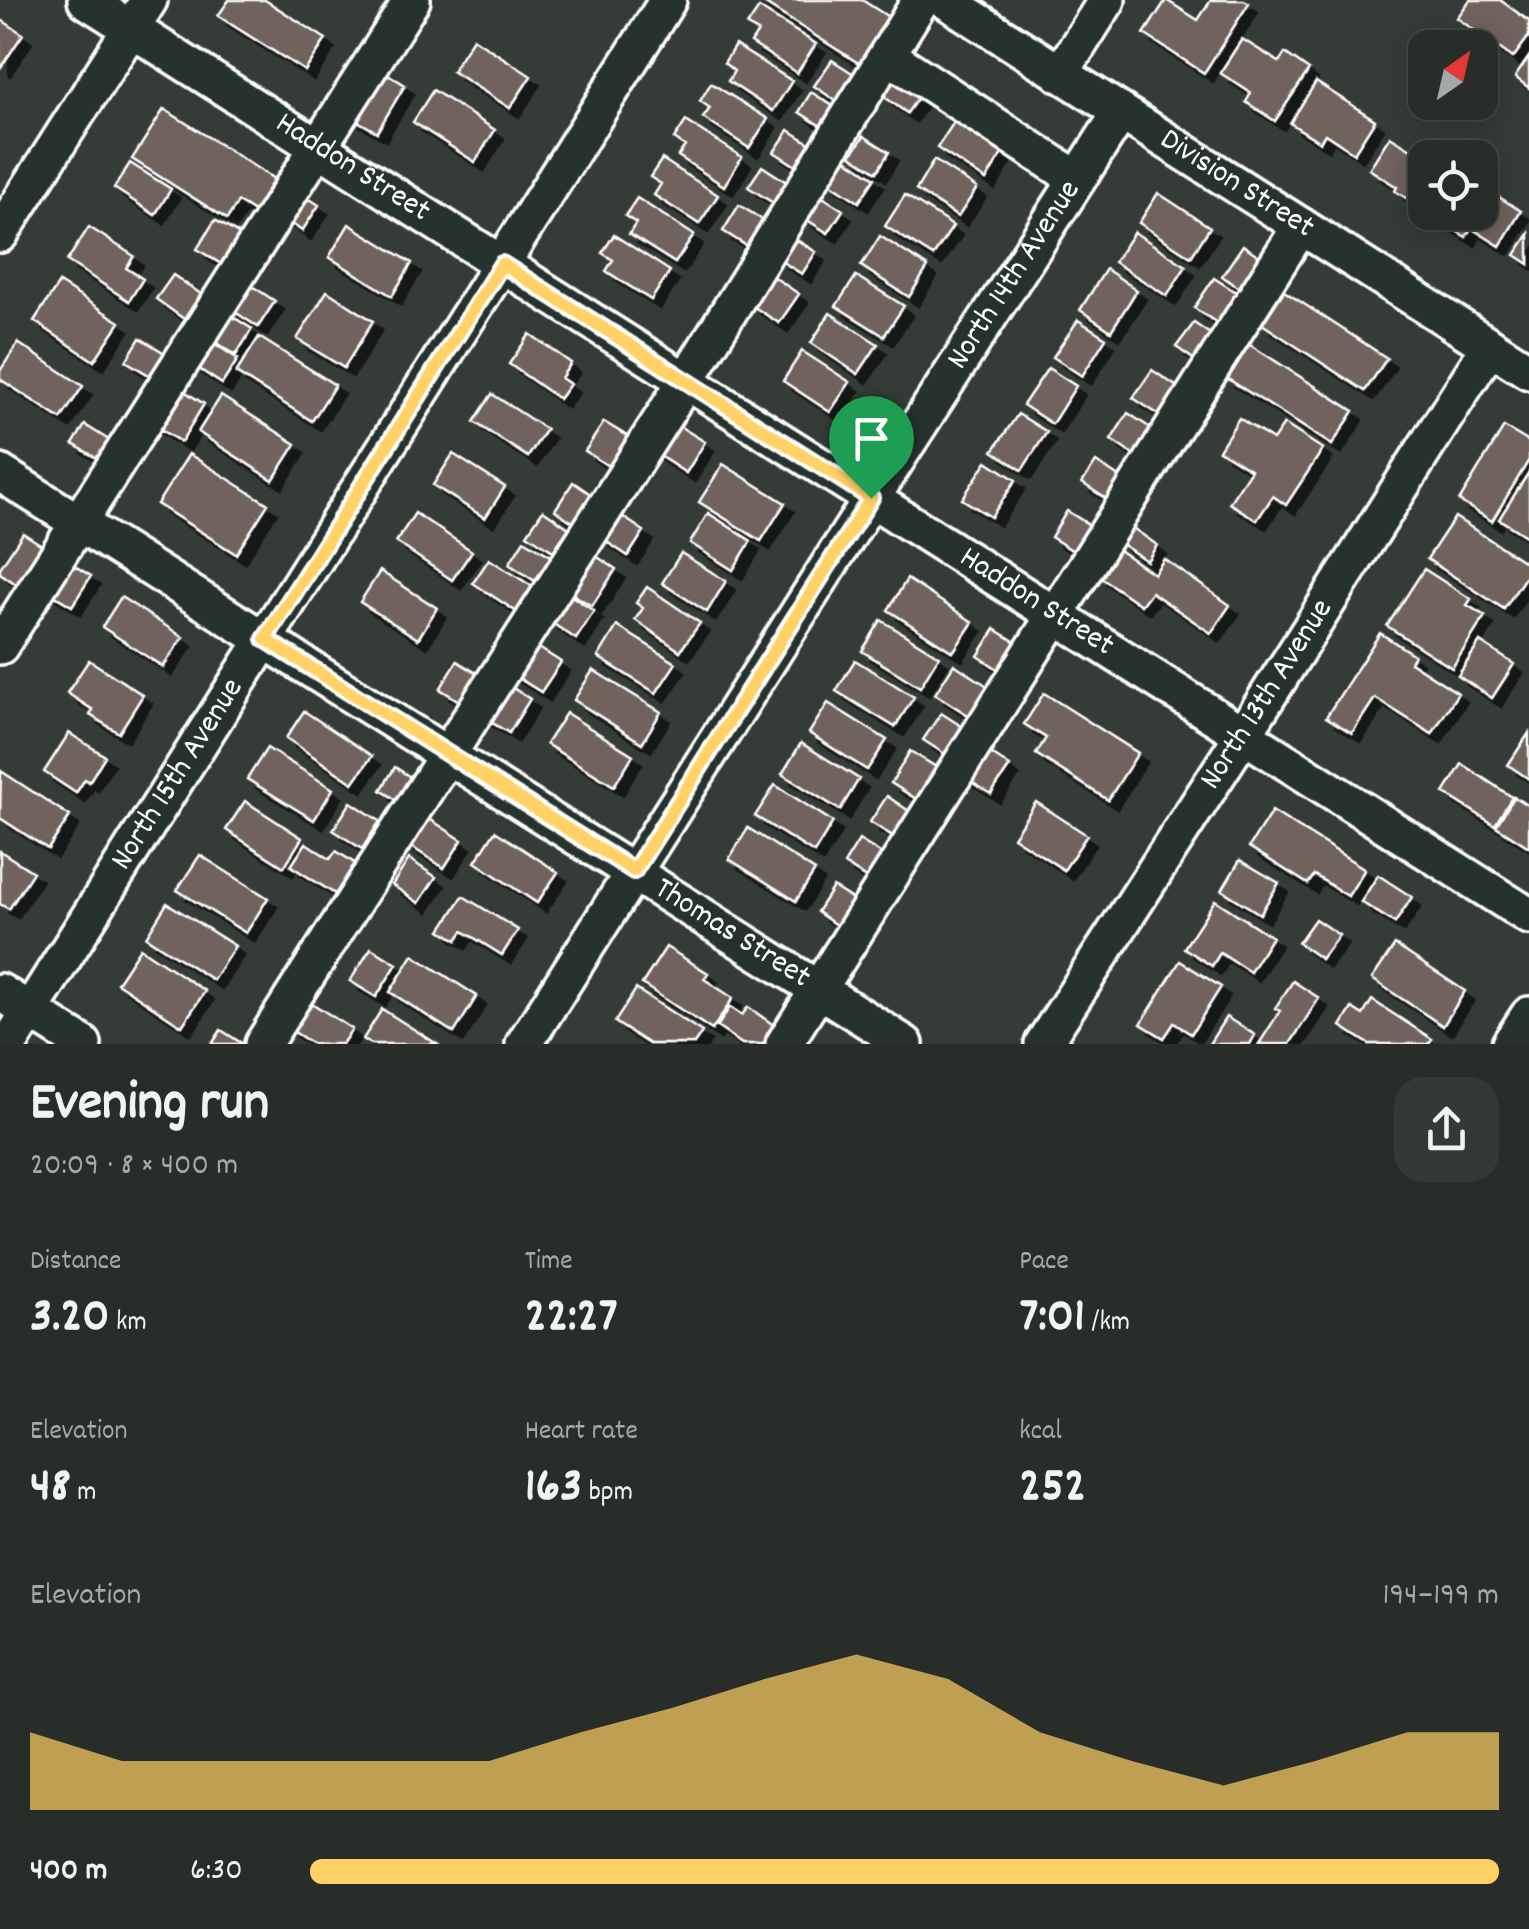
<!DOCTYPE html>
<html lang="en">
<head>
<meta charset="utf-8">
<style>
	:root { --surface:#282d29; --page:#343935; --text:#f1f3f6; --muted:#a5a8a8; --line:#444946; --accent:#ffd166 }
	body { margin:0; font-family:Dekko,sans-serif; background:var(--page); color:var(--text); height:100vh; display:flex; flex-direction:column; font-size:38px; white-space:nowrap }
	* { box-sizing:border-box; margin:0 }
	p { font-size:32px; color:var(--muted) }
	.icon { flex:none; width:55px; height:55px; fill:none; stroke:currentColor; stroke-width:2; stroke-linecap:round; stroke-linejoin:round }
	.map { position:relative; height:1044px; overflow:hidden }
	.sheet { display:flex; flex-direction:column; background:var(--surface); flex:1 }
	.sheet>* { flex:none }
	.needle { width:65px; rotate:34deg }
	.controls { position:absolute; left:1408px; top:30px; display:grid; gap:20px }
	.controls a { display:grid; place-items:center; width:90px; height:90px; border-radius:20px; background:var(--surface); box-shadow:0 5px 25px #0003,0 0 0 2px var(--line); font-size:50px }
	.pin { position:absolute; display:grid; place-items:center; width:85px; height:85px; color:#fff; margin:-102px -42px; border-radius:50% 50% 50% 0; rotate:-45deg; box-shadow:0 0 10px #0007 }
	.pin .icon { rotate:45deg }
	.round { display:grid; place-items:center; flex:none; width:105px; height:105px; border-radius:30px; background:var(--page) }
	.summary { display:flex; align-items:center; justify-content:space-between; height:170px; padding:0 30px }
	h1 { font-size:55px; font-weight:700; line-height:75px }
	.metrics { display:grid; grid-template-columns:repeat(3,1fr); gap:15px; height:170px; padding:10px 30px }
	.metrics div { display:grid; align-content:center }
	.metrics b { font-size:50px; font-weight:700 }
	.metrics small { font-size:28px; font-weight:400 }
	.metrics p { font-size:28px }
	.chart { height:280px; padding:20px 30px }
	.chart p { display:flex; justify-content:space-between }
	.chart svg { width:100%; height:180px; margin-top:10px; fill:var(--accent); opacity:.7 }
	ul { padding:0 30px; list-style:none; font-size:32px }
	li { display:grid; grid-template-columns:160px 120px 1fr; align-items:center; height:75px }
	li i { height:25px; border-radius:12px; background:var(--accent) }
	.map>svg:first-child { display:block }
	.building { fill:#6f625d; stroke:#fff; stroke-width:2.5; filter:url(#shadow) }
	.lines { fill:none; stroke-linecap:round; stroke-linejoin:round }
	.minor-casing { stroke:#fff; stroke-width:42 }
	.minor { stroke:#26332d; stroke-width:35 }
	.route-casing { stroke:#fff; stroke-width:20 }
	.route { stroke:#ffd166; stroke-width:12 }
	.labels { text-anchor:middle; dominant-baseline:central; stroke-width:10; stroke-linejoin:round; paint-order:stroke }
	.street-label { font-size:32px; fill:#fff; stroke:#26332d }
</style>
</head>
<body>
<div class="map">
<svg width="1529" height="1044" viewBox="0 0 1529 1044">
	<defs>
		<filter id="shadow"><feDropShadow dx="9" dy="9" stdDeviation="0" flood-color="#0009"/></filter>
	</defs>
	<rect width="100%" height="100%" fill="#353c37"/>
	<filter id="ink" filterUnits="userSpaceOnUse"><feTurbulence type="fractalNoise" baseFrequency=".01" numOctaves="2"/><feDisplacementMap in="SourceGraphic" scale="20" xChannelSelector="R" yChannelSelector="G"/><feConvolveMatrix kernelMatrix="1 2 1 2 8 2 1 2 1" color-interpolation-filters="sRGB"/></filter>
	<g filter="url(#ink)">
		<path class="building" d="M 229,0 L 265,0 L 326,39 L 305,71 L 218,16 Z
			M 759,0 L 862,0 L 898,23 L 868,69 Z
			M 1166,0 L 1198,20 L 1211,0 L 1244,0 L 1249,3 L 1204,73 L 1144,34 Z
			M 1470,0 L 1500,0 L 1529,21 L 1529,36 L 1513,58 L 1457,18 Z
			M 759,8 L 816,44 L 797,73 L 751,43 L 758,32 L 747,26 Z
			M 0,19 L 23,34 L 1,67 L 0,66 Z
			M 473,38 L 531,76 L 510,108 L 452,71 Z
			M 1242,39 L 1279,62 L 1285,53 L 1309,70 L 1275,121 L 1246,102 L 1251,93 L 1220,73 Z
			M 735,45 L 792,81 L 773,111 L 728,81 L 734,71 L 724,63 Z
			M 1529,57 L 1529,88 L 1515,77 Z
			M 832,60 L 857,76 L 839,103 L 814,86 Z
			M 380,69 L 405,85 L 377,132 L 351,117 Z
			M 895,79 L 919,96 L 907,113 L 883,96 Z
			M 1316,82 L 1375,120 L 1354,153 L 1325,134 L 1320,142 L 1290,123 Z
			M 711,83 L 768,119 L 749,148 L 703,118 L 710,108 L 700,101 Z
			M 433,90 L 495,130 L 475,162 L 413,122 Z
			M 811,92 L 836,108 L 824,128 L 799,112 Z
			M 164,109 L 274,179 L 254,212 L 238,202 L 227,219 L 132,159 Z
			M 956,119 L 1005,149 L 986,180 L 937,148 Z
			M 686,121 L 742,157 L 724,186 L 678,156 L 685,146 L 674,139 Z
			M 789,130 L 814,146 L 799,168 L 774,152 Z
			M 864,136 L 889,152 L 877,172 L 851,155 Z
			M 1390,136 L 1419,154 L 1417,157 L 1425,162 L 1424,209 L 1395,191 L 1397,187 L 1369,169 Z
			M 842,156 L 875,178 L 859,202 L 827,181 Z
			M 662,159 L 718,195 L 699,224 L 654,195 L 661,184 L 650,177 Z
			M 934,160 L 977,188 L 958,217 L 916,190 Z
			M 130,163 L 171,189 L 155,215 L 114,188 Z
			M 762,166 L 788,183 L 775,204 L 748,187 Z
			M 1480,185 L 1521,211 L 1500,246 L 1471,228 L 1466,237 L 1434,217 L 1437,212 L 1480,212 Z
			M 296,190 L 319,205 L 302,231 L 279,215 Z
			M 1158,193 L 1210,227 L 1191,257 L 1139,223 Z
			M 818,194 L 843,210 L 828,233 L 804,218 Z
			M 905,195 L 953,226 L 933,256 L 885,226 Z
			M 637,198 L 694,235 L 675,263 L 629,234 L 636,223 L 625,216 Z
			M 739,205 L 766,222 L 750,248 L 723,231 Z
			M 215,220 L 245,238 L 226,267 L 197,249 Z
			M 349,224 L 412,263 L 392,296 L 329,257 Z
			M 89,227 L 134,256 L 126,268 L 143,279 L 129,301 L 67,261 Z
			M 1134,232 L 1186,266 L 1167,296 L 1114,262 Z
			M 1529,234 L 1529,264 L 1515,255 Z
			M 614,235 L 670,271 L 651,300 L 606,271 L 613,260 L 602,253 Z
			M 880,236 L 928,267 L 909,297 L 861,266 Z
			M 792,237 L 816,252 L 802,274 L 778,259 Z
			M 1243,245 L 1265,260 L 1243,291 L 1222,276 Z
			M 1106,269 L 1137,290 L 1111,331 L 1080,310 Z
			M 173,275 L 201,294 L 184,319 L 156,299 Z
			M 771,275 L 799,294 L 779,323 L 751,305 Z
			M 856,276 L 904,306 L 884,336 L 836,306 Z
			M 1214,278 L 1242,296 L 1222,326 L 1194,308 Z
			M 246,282 L 275,301 L 258,327 L 229,308 Z
			M 59,283 L 120,322 L 94,361 L 34,321 Z
			M 327,291 L 373,321 L 344,368 L 297,339 Z
			M 1284,291 L 1387,358 L 1365,391 L 1262,324 Z
			M 227,313 L 252,329 L 236,355 L 210,339 Z
			M 830,313 L 878,344 L 858,374 L 811,343 Z
			M 1078,320 L 1106,338 L 1082,376 L 1053,357 Z
			M 1194,323 L 1216,338 L 1199,363 L 1176,347 Z
			M 530,334 L 571,363 L 561,378 L 570,384 L 559,399 L 509,364 Z
			M 259,337 L 335,385 L 312,421 L 236,373 Z
			M 140,338 L 168,355 L 154,378 L 126,361 Z
			M 209,340 L 238,359 L 222,384 L 193,365 Z
			M 18,343 L 83,386 L 61,419 L 0,379 L 0,371 Z
			M 1247,343 L 1354,411 L 1332,445 L 1225,377 Z
			M 802,351 L 850,382 L 830,412 L 783,381 Z
			M 1048,368 L 1076,386 L 1052,424 L 1023,405 Z
			M 1152,370 L 1179,388 L 1161,416 L 1133,398 Z
			M 175,385 L 204,404 L 181,442 L 151,424 Z
			M 492,394 L 546,429 L 528,457 L 474,422 Z
			M 221,396 L 296,444 L 273,480 L 198,432 Z
			M 1128,413 L 1155,431 L 1138,458 L 1111,440 Z
			M 1018,414 L 1047,432 L 1022,470 L 993,451 Z
			M 1239,418 L 1273,440 L 1284,424 L 1323,449 L 1286,505 L 1273,496 L 1257,520 L 1229,503 L 1251,470 L 1219,450 Z
			M 671,421 L 705,442 L 686,473 L 652,451 Z
			M 604,422 L 632,439 L 613,469 L 585,451 Z
			M 85,425 L 112,442 L 100,460 L 73,444 Z
			M 1504,427 L 1529,442 L 1529,460 L 1492,521 L 1459,501 Z
			M 189,454 L 268,504 L 236,554 L 157,504 Z
			M 453,454 L 505,487 L 485,518 L 433,485 Z
			M 987,461 L 1016,480 L 991,517 L 962,499 Z
			M 1096,462 L 1122,479 L 1108,500 L 1082,483 Z
			M 723,464 L 785,503 L 761,541 L 699,502 Z
			M 1529,472 L 1529,538 L 1499,519 Z
			M 573,482 L 595,497 L 577,525 L 555,510 Z
			M 543,510 L 569,528 L 553,551 L 527,534 Z
			M 1067,511 L 1091,526 L 1075,552 L 1051,537 Z
			M 415,513 L 472,551 L 452,580 L 396,542 Z
			M 617,513 L 644,531 L 628,556 L 601,538 Z
			M 708,513 L 751,541 L 733,570 L 690,543 Z
			M 1455,517 L 1529,565 L 1529,571 L 1504,609 L 1427,559 Z
			M 1130,526 L 1157,545 L 1147,561 L 1120,543 Z
			M 23,533 L 48,549 L 22,588 L 0,573 L 0,568 Z
			M 524,540 L 551,556 L 535,581 L 509,564 Z
			M 1116,548 L 1154,574 L 1164,559 L 1230,605 L 1211,633 L 1151,592 L 1141,605 L 1097,575 Z
			M 681,553 L 726,581 L 707,612 L 662,583 Z
			M 593,554 L 616,569 L 592,606 L 569,592 Z
			M 489,559 L 533,587 L 517,612 L 473,583 Z
			M 65,560 L 91,576 L 72,606 L 47,591 Z
			M 1424,569 L 1471,599 L 1467,605 L 1485,616 L 1452,668 L 1387,626 Z
			M 380,571 L 437,608 L 418,639 L 360,602 Z
			M 907,579 L 973,622 L 953,652 L 888,610 Z
			M 647,587 L 700,623 L 680,651 L 635,620 L 643,608 L 636,603 Z
			M 567,593 L 594,611 L 576,639 L 549,621 Z
			M 121,597 L 183,637 L 163,667 L 102,627 Z
			M 881,620 L 939,656 L 920,687 L 862,651 Z
			M 617,626 L 676,663 L 656,693 L 598,657 Z
			M 995,629 L 1022,646 L 1004,673 L 978,656 Z
			M 1380,633 L 1414,655 L 1410,662 L 1458,693 L 1432,734 L 1375,698 L 1352,733 L 1326,717 Z
			M 1480,642 L 1514,664 L 1492,698 L 1458,676 Z
			M 531,643 L 561,662 L 541,692 L 512,674 Z
			M 89,660 L 143,695 L 119,733 L 90,715 L 93,710 L 67,693 Z
			M 855,660 L 914,697 L 895,727 L 836,691 Z
			M 457,661 L 483,677 L 466,705 L 440,689 Z
			M 954,664 L 992,689 L 973,718 L 935,694 Z
			M 593,670 L 661,712 L 642,743 L 574,700 Z
			M 505,683 L 530,699 L 509,733 L 483,717 Z
			M 1044,693 L 1138,753 L 1108,800 L 1036,754 L 1046,738 L 1024,724 Z
			M 828,703 L 887,740 L 867,770 L 809,733 Z
			M 304,711 L 372,756 L 353,783 L 286,738 Z
			M 566,713 L 633,755 L 614,786 L 546,744 Z
			M 941,713 L 966,729 L 948,756 L 923,740 Z
			M 69,733 L 105,756 L 89,782 L 85,779 L 76,793 L 44,772 Z
			M 1529,733 L 1529,779 L 1508,765 Z
			M 801,743 L 859,779 L 840,810 L 782,774 Z
			M 267,748 L 333,789 L 314,820 L 247,779 Z
			M 984,749 L 1010,766 L 991,794 L 965,778 Z
			M 910,751 L 941,770 L 921,802 L 891,783 Z
			M 1462,764 L 1512,797 L 1495,825 L 1444,793 Z
			M 395,767 L 418,782 L 403,804 L 381,790 Z
			M 1,771 L 70,816 L 48,849 L 0,818 Z
			M 775,785 L 833,822 L 814,853 L 755,816 Z
			M 887,796 L 912,813 L 896,838 L 870,822 Z
			M 1514,797 L 1529,806 L 1529,847 L 1496,826 Z
			M 245,801 L 302,838 L 284,867 L 226,830 Z
			M 351,802 L 380,821 L 362,849 L 333,830 Z
			M 1036,802 L 1087,835 L 1064,870 L 1013,837 Z
			M 1272,811 L 1365,869 L 1348,896 L 1314,875 L 1308,884 L 1249,847 Z
			M 422,814 L 462,840 L 444,868 L 404,842 Z
			M 748,828 L 815,871 L 796,901 L 729,859 Z
			M 495,831 L 558,872 L 537,903 L 475,862 Z
			M 859,840 L 885,856 L 869,880 L 844,864 Z
			M 306,843 L 330,859 L 336,851 L 362,868 L 343,899 L 291,866 Z
			M 0,851 L 33,872 L 9,909 L 0,904 Z
			M 200,855 L 268,898 L 246,933 L 177,890 Z
			M 409,859 L 436,877 L 419,903 L 392,885 Z
			M 1240,860 L 1279,883 L 1260,914 L 1222,890 Z
			M 1378,875 L 1412,897 L 1395,923 L 1361,902 Z
			M 833,887 L 858,903 L 842,929 L 817,912 Z
			M 463,896 L 518,930 L 502,955 L 463,931 L 457,940 L 441,930 Z
			M 1215,900 L 1272,937 L 1250,972 L 1220,953 L 1212,966 L 1184,948 Z
			M 167,903 L 235,946 L 213,980 L 146,937 Z
			M 1315,919 L 1339,935 L 1321,959 L 1298,943 Z
			M 1395,945 L 1465,991 L 1443,1026 L 1372,979 Z
			M 666,947 L 708,973 L 704,979 L 733,998 L 712,1030 L 642,984 Z
			M 140,948 L 205,991 L 182,1026 L 117,983 Z
			M 371,948 L 397,964 L 376,997 L 350,981 Z
			M 413,955 L 477,996 L 454,1033 L 390,992 Z
			M 1180,961 L 1221,987 L 1191,1034 L 1174,1023 L 1164,1038 L 1141,1024 Z
			M 1293,981 L 1319,998 L 1290,1044 L 1259,1044 L 1280,1011 L 1275,1008 Z
			M 636,989 L 702,1032 L 694,1044 L 649,1044 L 615,1022 Z
			M 307,1000 L 352,1029 L 342,1044 L 313,1044 L 288,1028 Z
			M 1372,1000 L 1432,1039 L 1428,1044 L 1369,1044 L 1341,1026 L 1352,1008 L 1363,1015 Z
			M 730,1007 L 742,1015 L 748,1007 L 778,1028 L 767,1044 L 742,1044 L 717,1027 Z
			M 382,1009 L 437,1044 L 371,1044 L 363,1039 Z
			M 1226,1017 L 1255,1035 L 1250,1044 L 1209,1044 Z
			M 221,1030 L 243,1044 L 212,1044 Z"/>
		<g class="lines">
			<g class="minor-casing">
				<g id="minor">
					<path id="s1" d="M 86,0 L 1529,916"/>
					<path id="s2" d="M 945,0 L 1529,371"/>
					<path d="M 887,55 L 1077,179"/>
					<path d="M 1060,74 L 1107,0"/>
					<path d="M 0,234 L 149,0"/>
					<path id="s3" d="M 0,473 L 905,1044"/>
					<path d="M 0,646 L 412,0"/>
					<path d="M 0,992 L 83,1044"/>
					<path id="s4" d="M 9,1044 L 668,0"/>
					<path d="M 263,1044 L 686,381 L 921,0"/>
					<path id="s5" d="M 524,1044 L 871,499 L 1121,112"/>
					<path d="M 784,1044 L 1301,226"/>
					<path id="s6" d="M 1043,1044 L 1243,735 L 1490,346"/>
					<path d="M 1510,1044 L 1529,1015"/>
				</g>
			</g>
			<use href="#minor" class="minor"/>
		</g>
	</g>
	<g class="lines" filter="url(#ink)">
		<g class="route-casing">
			<path id="route" d="M 502,264 L 871,498 L 634,871 L 265,639 Z"/>
		</g>
		<use href="#route" class="route"/>
	</g>
	<g class="labels">
		<g class="street-label">
			<text stroke="none"><textPath href="#s1" startOffset="315">Haddon Street</textPath></text>
			<text stroke="none"><textPath href="#s2" startOffset="345">Division Street</textPath></text>
			<text stroke="none"><textPath href="#s5" startOffset="912">North 14th Avenue</textPath></text>
			<text stroke="none"><textPath href="#s1" startOffset="1125">Haddon Street</textPath></text>
			<text stroke="none"><textPath href="#s6" startOffset="415">North 13th Avenue</textPath></text>
			<text stroke="none"><textPath href="#s4" startOffset="318">North 15th Avenue</textPath></text>
			<text stroke="none"><textPath href="#s3" startOffset="865">Thomas Street</textPath></text>
		</g>
	</g>
</svg>
<div class="controls">
<a><svg class="needle" viewBox="-14 -14 28 28"><path d="M0-13l5 13h-10z" fill="#e53935"/><path d="M0 13l5-13h-10z" fill="#a5a8a8"/></svg></a>
<a><svg class="icon" aria-label="locate" viewBox="0 0 24 24"><circle cx="12" cy="12" r="6"/><path d="M12 2v4M12 18v4M2 12h4M18 12h4"/></svg></a>
</div>
<div class="pin" style="left:871px;top:498px;background:#1e9e55"><svg class="icon" aria-label="arrive" viewBox="0 0 24 24"><path d="M6 21V4h12l-3 4 3 4H6"/></svg></div>
</div>
<section class="sheet">
<div class="summary"><div><h1>Evening run</h1><p>20:09 · 8 × 400 m</p></div><a class="round"><svg class="icon" aria-label="share" viewBox="0 0 24 24"><path d="M12 15V3M7 8l5-5 5 5M5 13v7h14v-7"/></svg></a></div>
<div class="metrics">
<div><p>Distance</p><b>3.20<small> km</small></b></div>
<div><p>Time</p><b>22:27</b></div>
<div><p>Pace</p><b>7:01<small> /km</small></b></div>
</div>
<div class="metrics">
<div><p>Elevation</p><b>48<small> m</small></b></div>
<div><p>Heart rate</p><b>163<small> bpm</small></b></div>
<div><p>kcal</p><b>252</b></div>
</div>
<div class="chart"><p><span>Elevation</span>194–199 m</p>
<svg viewBox="0 0 160 44" preserveAspectRatio="none"><path d="M0 44V25L10 32L20 32L30 32L40 32L50 32L60 25L70 19L80 12L90 6L100 12L110 25L120 32L130 38L140 32L150 25L160 25V44z"/></svg>
</div>
<ul>
<li><b>400 m</b>6:30<i style="width:100%"></i></li>
</ul>
</section>
</body>
</html>
